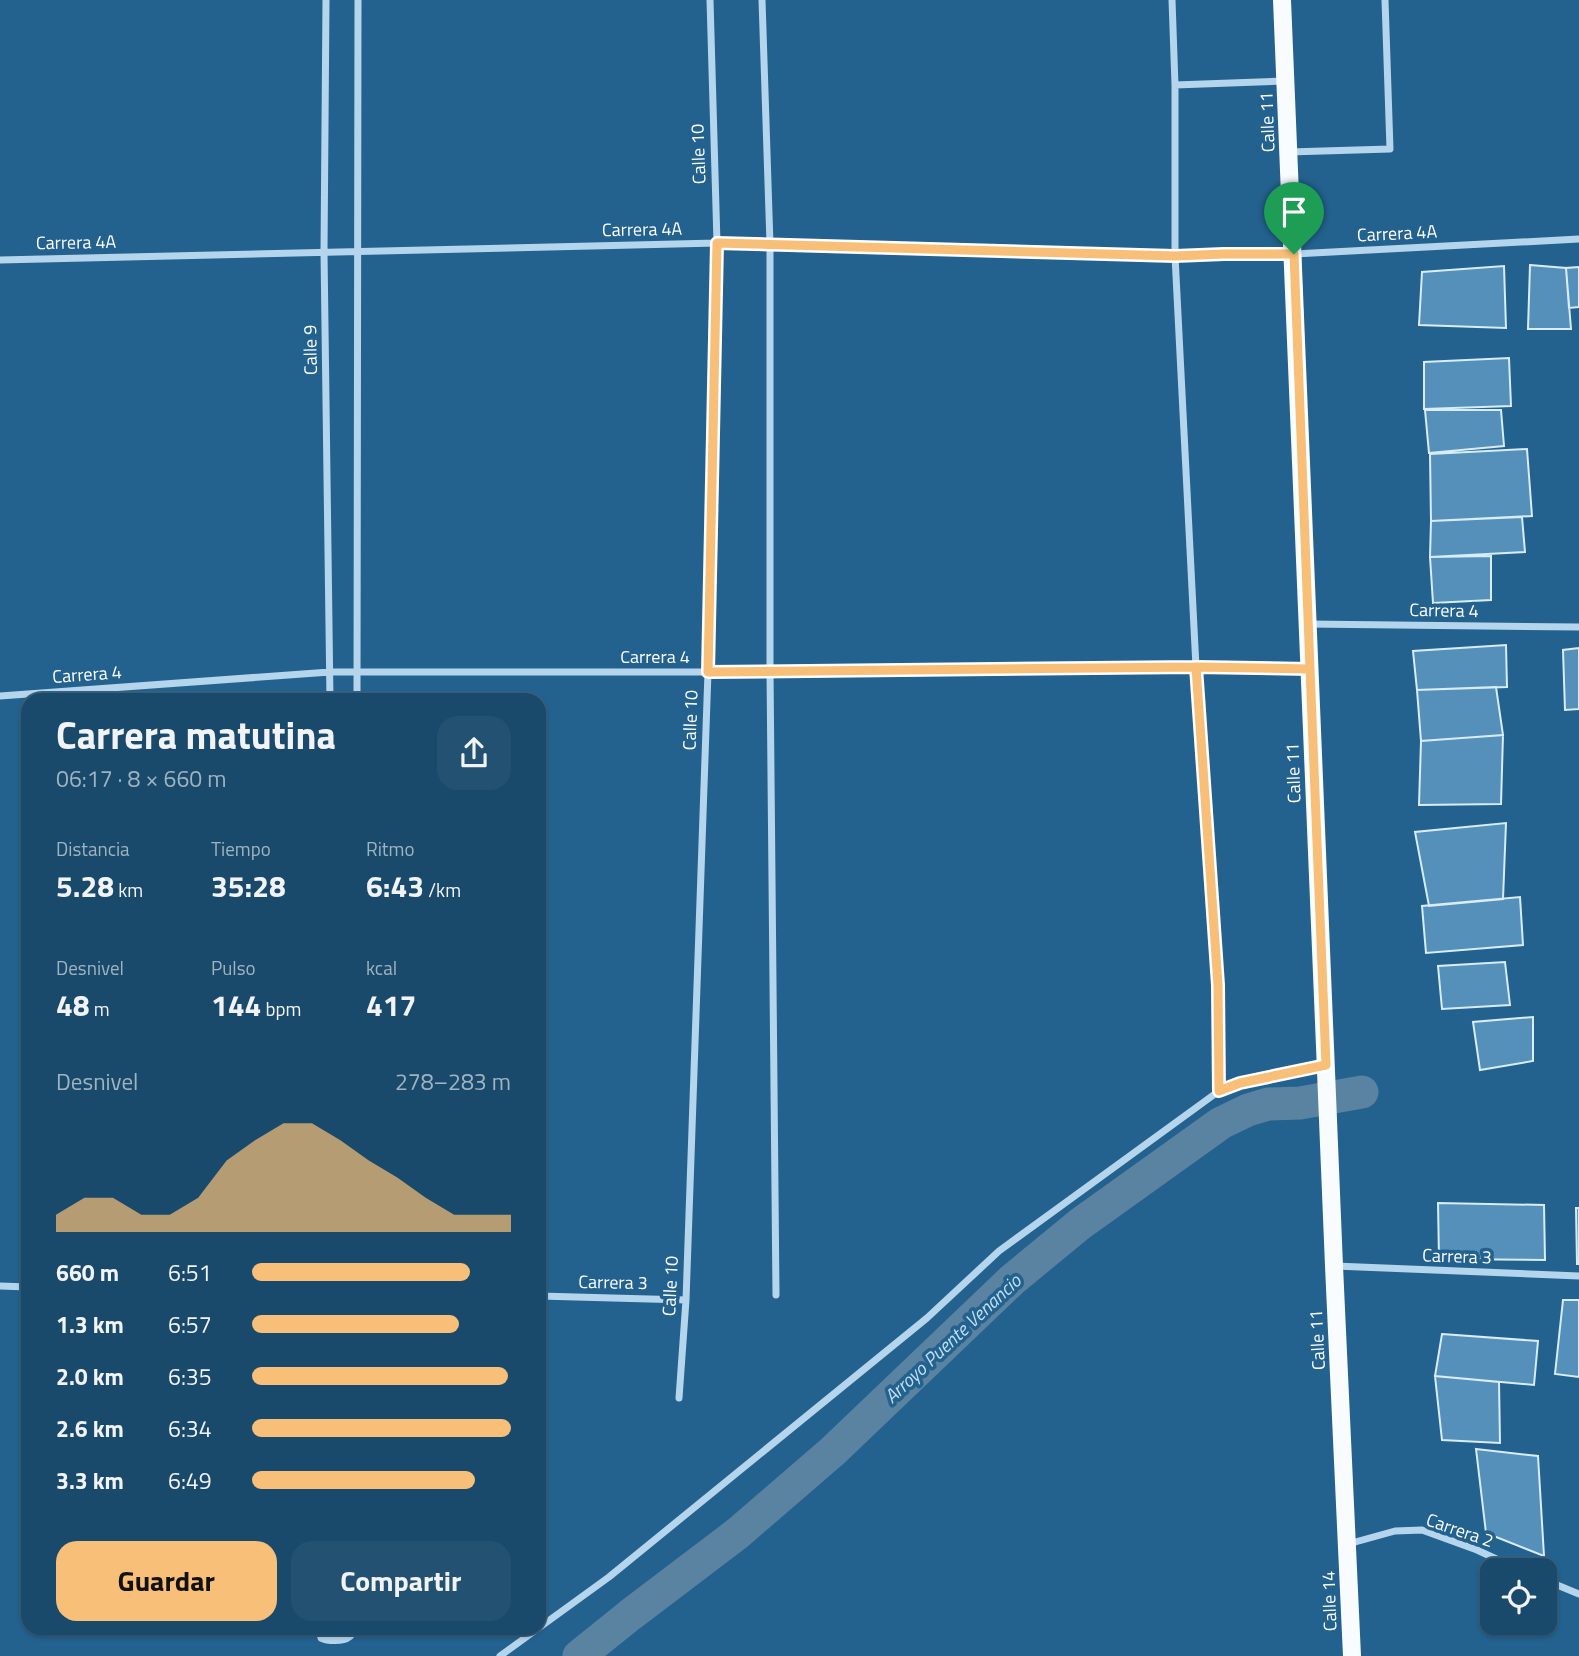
<!DOCTYPE html>
<html lang="es">
<head>
<meta charset="utf-8">
<style>
	:root { --surface:#1a4a6b; --page:#235171; --text:#f1f3f6; --muted:#9fb3c1; --line:#38627e; --accent:#f7bf77 }
	body { margin:0; font-family:"Titillium Web",sans-serif; background:var(--page); color:var(--text); height:100vh; display:flex; flex-direction:column; font-size:26px; white-space:nowrap }
	* { box-sizing:border-box; margin:0 }
	p { font-size:23px; color:var(--muted) }
	.icon { flex:none; width:38px; height:38px; fill:none; stroke:currentColor; stroke-width:2; stroke-linecap:round; stroke-linejoin:round }
	.map { position:relative; flex:1; overflow:hidden }
	.panel { position:absolute; left:21px; top:693px; width:525px; height:942px; display:flex; flex-direction:column; background:var(--surface); border-radius:21px; box-shadow:0 2px 5px #0004,0 0 0 2px var(--line) }
	.panel>* { flex:none }
	.controls { position:absolute; left:1480px; top:1558px; display:grid; gap:14px }
	.controls a { display:grid; place-items:center; width:77px; height:77px; border-radius:14px; background:var(--surface); box-shadow:0 2px 5px #0004,0 0 0 2px var(--line); font-size:35px }
	.pin { position:absolute; display:grid; place-items:center; width:60px; height:60px; color:#fff; margin:-72px -30px; border-radius:50% 50% 50% 0; rotate:-45deg; box-shadow:0 0 7px #0007 }
	.pin .icon { rotate:45deg }
	.round { display:grid; place-items:center; flex:none; width:74px; height:74px; border-radius:21px; background:var(--page) }
	.overview { display:flex; align-items:center; justify-content:space-between; height:119px; padding:0 35px }
	h1 { font-size:38px; font-weight:700; line-height:52px }
	.stats { display:grid; grid-template-columns:repeat(3,1fr); gap:10px; height:119px; padding:7px 35px }
	.stats div { display:grid; align-content:center }
	.stats b { font-size:30px; font-weight:700 }
	.stats small { font-size:19px; font-weight:400 }
	.stats p { font-size:19px }
	.chart { height:196px; padding:14px 35px }
	.chart p { display:flex; justify-content:space-between }
	.chart svg { width:100%; height:126px; margin-top:7px; fill:var(--accent); opacity:.7 }
	.primary-button { display:flex; gap:14px; margin-top:auto; padding:14px 35px }
	.primary-button a { flex:1; height:80px; border-radius:21px; background:var(--accent); color:#111; font-size:28px; font-weight:700; line-height:80px; text-align:center }
	.primary-button a+a { background:var(--page); color:var(--text) }
	ul { padding:0 35px; list-style:none; font-size:23px }
	li { display:grid; grid-template-columns:112px 84px 1fr; align-items:center; height:52px }
	li i { height:18px; border-radius:9px; background:var(--accent) }
	.map>svg:first-child { display:block }
	.lines { fill:none; stroke-linecap:round; stroke-linejoin:round }
	.canal { stroke:#5983a1; stroke-width:33 }
	.building { fill:#5490b9; stroke:#d9ecf9; stroke-width:2 }
	.street { stroke:#b4d5ec; stroke-width:7 }
	.primary { stroke:#f9fcff; stroke-width:18 }
	.route-casing { stroke:#fff; stroke-width:14 }
	.route { stroke:#f7bf77; stroke-width:9 }
	.labels { text-anchor:middle; dominant-baseline:central; stroke-width:7; stroke-linejoin:round; paint-order:stroke }
	.street-label { font-size:18px; fill:#fff; stroke:#23628f }
	.water-label { font-size:19px; font-style:italic; fill:#c0dff3; stroke:#23628f }
</style>
</head>
<body>
<div class="map">
<svg width="1579" height="1656" viewBox="0 0 1579 1656">
	<rect width="100%" height="100%" fill="#23628f"/>
	<g class="lines">
		<path class="canal" d="M 579,1656 L 630,1615 L 738,1533 L 833,1451 L 1012,1280 L 1080,1224 L 1221,1123 L 1248,1110 L 1268,1104 L 1300,1103 L 1362,1092"/>
	</g>
	<path class="building" d="M 1530,265 L 1566,268 L 1571,329 L 1528,329 Z
		M 1504,266 L 1506,328 L 1419,325 L 1422,272 Z
		M 1579,267 L 1579,307 L 1569,308 L 1566,268 Z
		M 1509,358 L 1511,406 L 1424,409 L 1424,362 Z
		M 1425,410 L 1501,410 L 1504,446 L 1429,453 Z
		M 1527,449 L 1532,516 L 1431,521 L 1430,454 Z
		M 1522,517 L 1525,552 L 1430,557 L 1431,521 Z
		M 1491,556 L 1491,600 L 1433,603 L 1430,557 Z
		M 1506,645 L 1507,687 L 1417,690 L 1413,651 Z
		M 1579,648 L 1579,709 L 1565,710 L 1563,650 Z
		M 1496,687 L 1503,735 L 1421,741 L 1417,690 Z
		M 1503,735 L 1501,804 L 1419,805 L 1421,741 Z
		M 1506,823 L 1503,899 L 1429,906 L 1415,832 Z
		M 1520,897 L 1523,945 L 1426,953 L 1422,906 Z
		M 1505,962 L 1510,1005 L 1442,1009 L 1438,966 Z
		M 1533,1017 L 1533,1061 L 1480,1070 L 1473,1022 Z
		M 1438,1203 L 1544,1205 L 1545,1260 L 1439,1259 Z
		M 1576,1208 L 1579,1208 L 1579,1264 L 1577,1264 Z
		M 1563,1300 L 1579,1300 L 1579,1377 L 1555,1374 Z
		M 1442,1334 L 1538,1341 L 1534,1385 L 1435,1376 Z
		M 1435,1376 L 1499,1382 L 1500,1443 L 1442,1440 Z
		M 1476,1449 L 1538,1456 L 1544,1556 L 1486,1533 Z"/>
	<g class="lines">
		<path class="street" d="M 326,0 L 324,252 L 330,700
			M 762,0 L 770,244 L 770,671 L 776,1295
			M 1172,0 L 1175,85 L 1175,256 L 1196,667 L 1218,985 L 1219,1091
			M 1175,85 L 1285,81
			M 1289,152 L 1390,149 L 1385,0
			M 0,260 L 717,243 L 1175,256 L 1224,254 L 1294,254 L 1579,239
			M 1308,624 L 1579,627
			M 0,696 L 330,672 L 708,672 L 1196,667 L 1309,669
			M 357,700 L 358,0
			M 1335,1266 L 1579,1276
			M 0,1286 L 28,1287
			M 539,1296 L 686,1300
			M 679,1398 L 686,1300 L 708,672 L 717,243 L 710,0
			M 1348,1544 L 1395,1531 L 1422,1530 L 1477,1550 L 1520,1570
			M 1545,1580 L 1579,1594
			M 319,1628 L 321,1638 C 327,1641 343,1642 349,1637 C 353,1635 353,1631 355,1628
			M 500,1656 L 609,1577 L 927,1318 L 999,1251 L 1219,1091 L 1240,1083 L 1325,1065"/>
		<path class="primary" d="M 1282,0 L 1334,1266 L 1352,1656"/>
	</g>
	<g class="lines">
		<g class="route-casing">
			<path id="route" d="M 1294,254 L 1224,254 L 1175,256 L 717,243 L 708,672 L 1196,667 L 1310,669 L 1326,1065 L 1240,1083 L 1219,1091 L 1218,985 L 1196,667 L 1310,669 L 1294,254"/>
		</g>
		<use href="#route" class="route"/>
	</g>
	<g class="labels">
		<g class="street-label">
			<text transform="translate(1267 122) rotate(-92)">Calle 11</text>
			<text transform="translate(698 154) rotate(-92)">Calle 10</text>
			<text transform="translate(642 229) rotate(-1)">Carrera 4A</text>
			<text transform="translate(1397 233) rotate(-3)">Carrera 4A</text>
			<text transform="translate(76 242) rotate(-1)">Carrera 4A</text>
			<text transform="translate(310 350) rotate(-91)">Calle 9</text>
			<text transform="translate(1444 610) rotate(1)">Carrera 4</text>
			<text x="655" y="656">Carrera 4</text>
			<text transform="translate(87 674) rotate(-4)">Carrera 4</text>
			<text transform="translate(690 720) rotate(-88)">Calle 10</text>
			<text transform="translate(1293 773) rotate(-92)">Calle 11</text>
			<text transform="translate(1457 1256) rotate(2)">Carrera 3</text>
			<text transform="translate(613 1282) rotate(1)">Carrera 3</text>
			<text transform="translate(670 1286) rotate(-87)">Calle 10</text>
			<text transform="translate(1317 1340) rotate(-93)">Calle 11</text>
			<text transform="translate(1460 1530) rotate(19)">Carrera 2</text>
			<text transform="translate(1329 1601) rotate(-92)">Calle 14</text>
		</g>
		<g class="water-label">
			<text transform="translate(952 1338) rotate(-43)">Arroyo Puente Venancio</text>
		</g>
	</g>
</svg>
<div class="controls">
<a><svg class="icon" aria-label="locate" viewBox="0 0 24 24"><circle cx="12" cy="12" r="6"/><path d="M12 2v4M12 18v4M2 12h4M18 12h4"/></svg></a>
</div>
<div class="pin" style="left:1294px;top:254px;background:#1e9e55"><svg class="icon" aria-label="arrive" viewBox="0 0 24 24"><path d="M6 21V4h12l-3 4 3 4H6"/></svg></div>
<section class="panel">
<div class="overview"><div><h1>Carrera matutina</h1><p>06:17 · 8 × 660 m</p></div><a class="round"><svg class="icon" aria-label="share" viewBox="0 0 24 24"><path d="M12 15V3M7 8l5-5 5 5M5 13v7h14v-7"/></svg></a></div>
<div class="stats">
<div><p>Distancia</p><b>5.28<small> km</small></b></div>
<div><p>Tiempo</p><b>35:28</b></div>
<div><p>Ritmo</p><b>6:43<small> /km</small></b></div>
</div>
<div class="stats">
<div><p>Desnivel</p><b>48<small> m</small></b></div>
<div><p>Pulso</p><b>144<small> bpm</small></b></div>
<div><p>kcal</p><b>417</b></div>
</div>
<div class="chart"><p><span>Desnivel</span>278–283 m</p>
<svg viewBox="0 0 160 44" preserveAspectRatio="none"><path d="M0 44V38L10 32L20 32L30 38L40 38L50 32L60 19L70 12L80 6L90 6L100 12L110 19L120 25L130 32L140 38L150 38L160 38V44z"/></svg>
</div>
<ul>
<li><b>660 m</b>6:51<i style="width:84%"></i></li>
<li><b>1.3 km</b>6:57<i style="width:80%"></i></li>
<li><b>2.0 km</b>6:35<i style="width:99%"></i></li>
<li><b>2.6 km</b>6:34<i style="width:100%"></i></li>
<li><b>3.3 km</b>6:49<i style="width:86%"></i></li>
</ul>
<div class="primary-button"><a>Guardar</a><a>Compartir</a></div>
</section>
</div>
</body>
</html>
